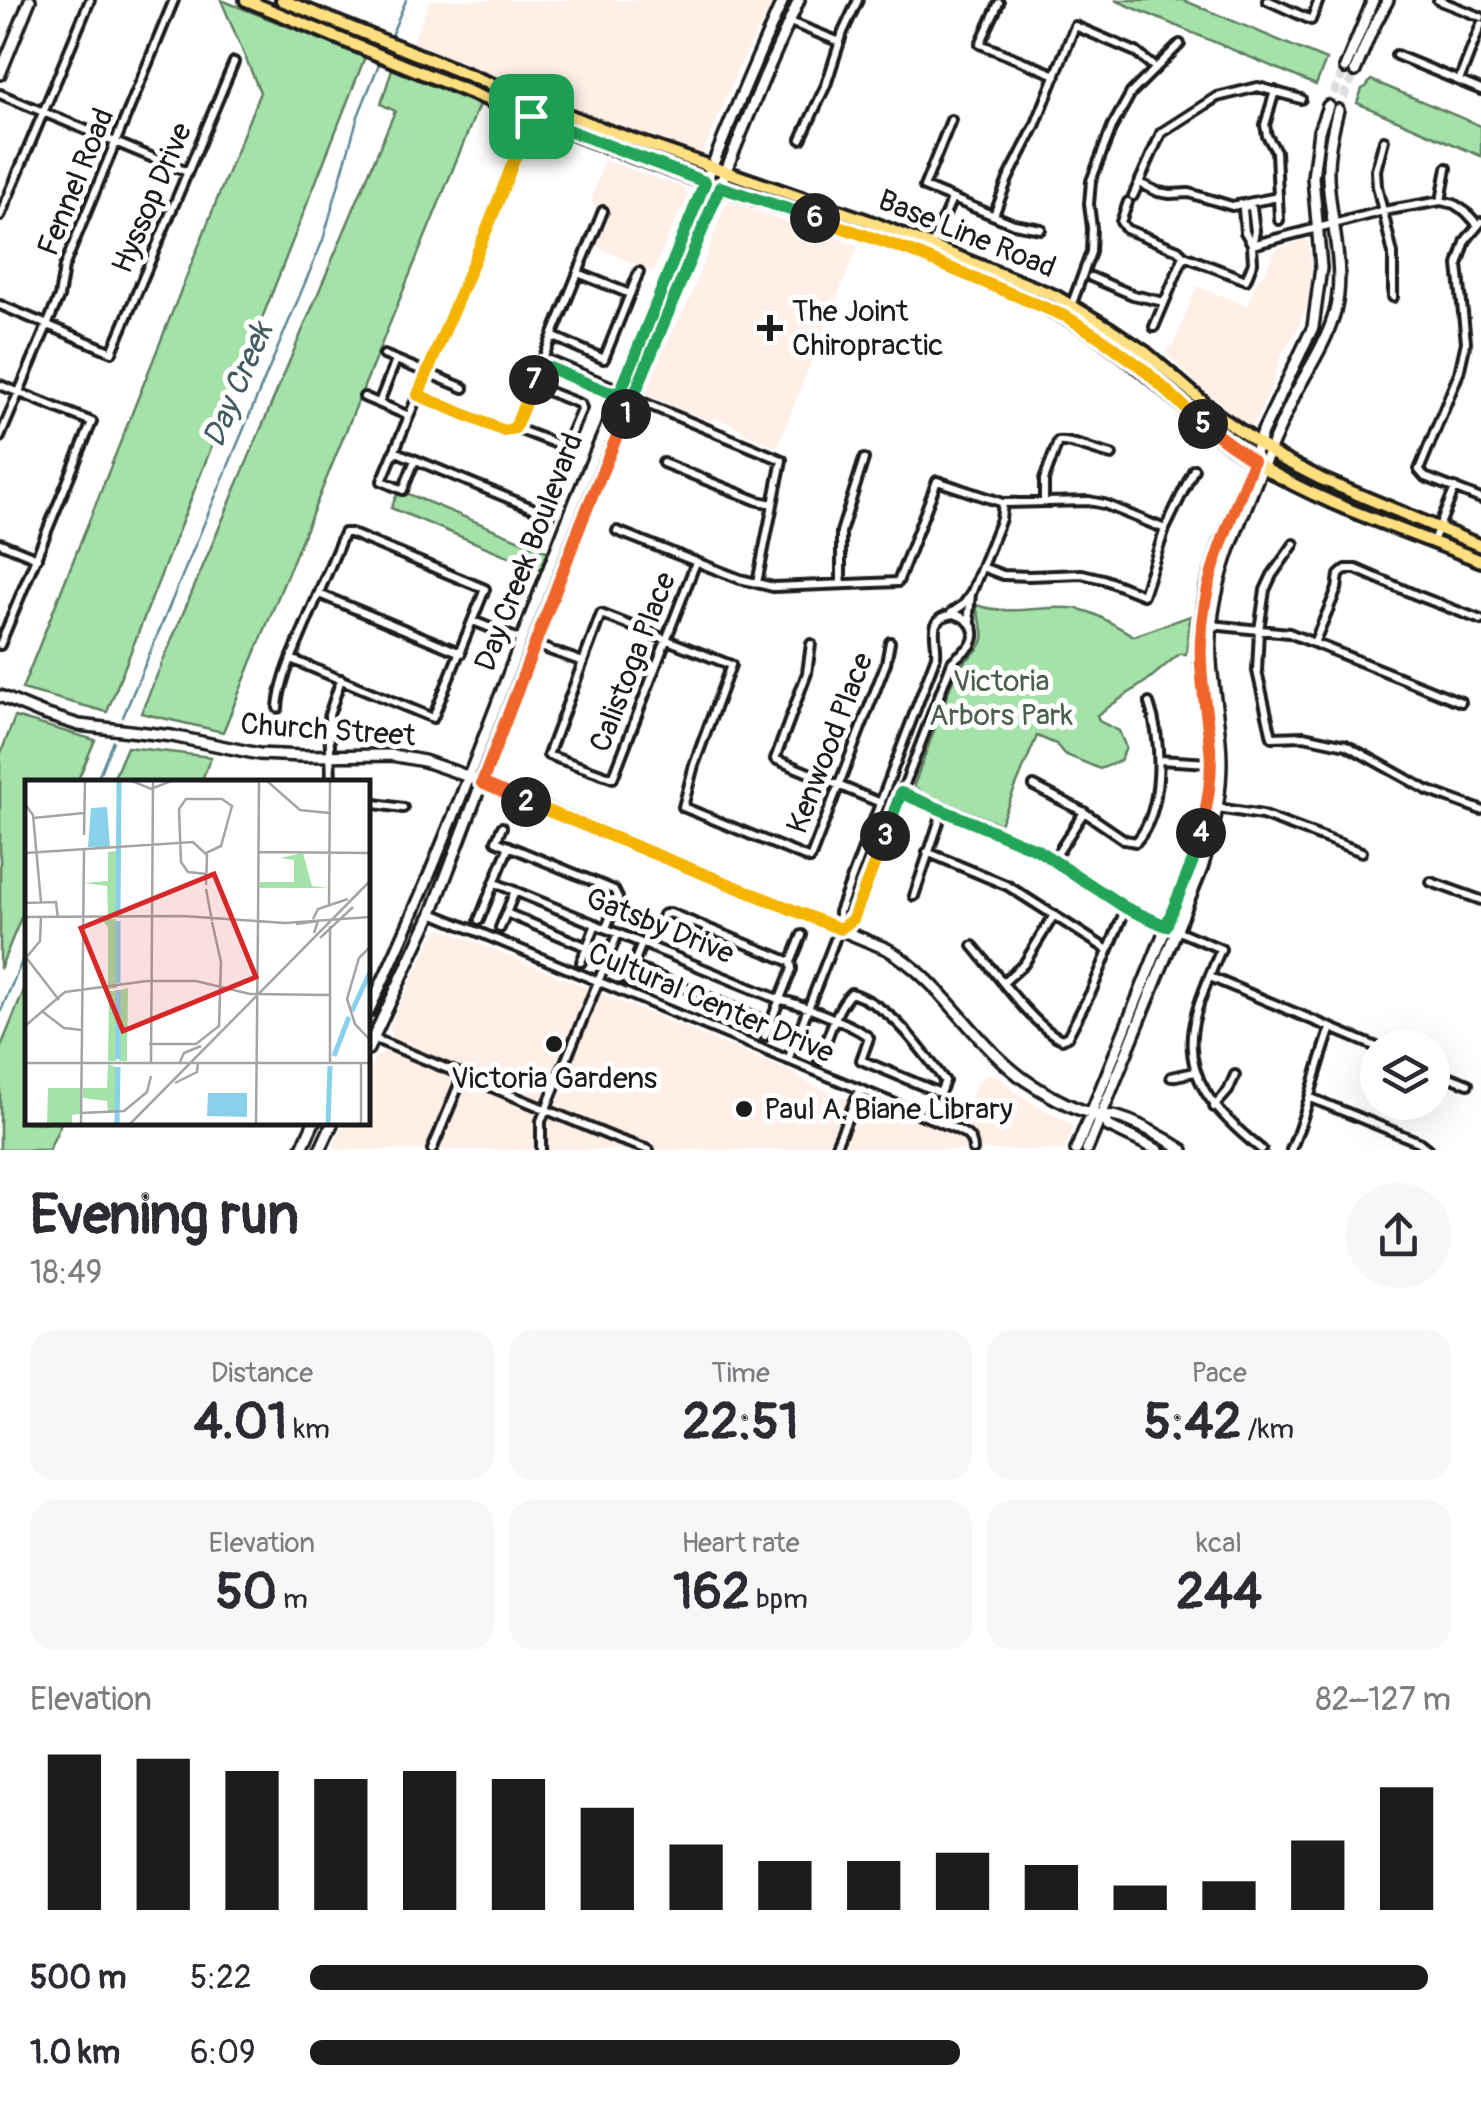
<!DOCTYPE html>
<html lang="en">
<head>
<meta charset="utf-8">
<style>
	:root { --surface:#fff; --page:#f7f7f7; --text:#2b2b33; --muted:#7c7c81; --accent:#1c1c1c }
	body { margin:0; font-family:Pangolin,sans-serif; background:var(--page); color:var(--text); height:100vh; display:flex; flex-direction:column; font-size:38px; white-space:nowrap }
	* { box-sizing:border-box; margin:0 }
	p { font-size:32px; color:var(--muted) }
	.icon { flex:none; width:55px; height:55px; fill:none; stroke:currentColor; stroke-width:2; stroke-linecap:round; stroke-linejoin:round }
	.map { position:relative; height:1150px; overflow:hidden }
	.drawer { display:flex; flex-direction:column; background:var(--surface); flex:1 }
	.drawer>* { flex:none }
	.controls { position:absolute; left:1360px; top:1030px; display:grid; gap:20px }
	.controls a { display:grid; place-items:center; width:90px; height:90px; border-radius:50%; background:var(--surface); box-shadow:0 10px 40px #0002; font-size:50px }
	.pin { position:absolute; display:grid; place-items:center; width:85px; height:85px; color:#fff; margin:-42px; border-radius:20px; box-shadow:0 5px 15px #0006 }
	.km { position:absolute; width:50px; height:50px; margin:-25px; border-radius:50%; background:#222; color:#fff; font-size:28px; line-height:50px; text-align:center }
	.round { display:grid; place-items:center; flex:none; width:105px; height:105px; border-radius:52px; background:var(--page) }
	.overview { display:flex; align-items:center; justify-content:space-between; height:170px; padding:0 30px }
	h1 { font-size:55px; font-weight:800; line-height:75px }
	.stats { display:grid; grid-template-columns:repeat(3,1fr); gap:15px; height:170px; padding:10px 30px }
	.stats div { display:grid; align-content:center; border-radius:25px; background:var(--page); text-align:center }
	.stats b { font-size:50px; font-weight:800 }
	.stats small { font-size:28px; font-weight:400 }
	.stats p { font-size:28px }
	.chart { height:280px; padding:20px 30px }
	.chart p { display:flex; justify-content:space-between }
	.chart svg { width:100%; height:180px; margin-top:10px; stroke:var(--accent); stroke-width:6 }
	ul { padding:0 30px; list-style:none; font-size:32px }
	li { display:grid; grid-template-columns:160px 120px 1fr; align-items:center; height:75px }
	li i { height:25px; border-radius:12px; background:var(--accent) }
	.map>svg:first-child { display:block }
	.built { fill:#ffefe7 }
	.green { fill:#a4e2a9; stroke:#607f62; stroke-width:2.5 }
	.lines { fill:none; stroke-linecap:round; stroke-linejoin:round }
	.stream { stroke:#5d8898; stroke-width:2.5 }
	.secondary-tunnel { stroke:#ddd; stroke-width:9; stroke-dasharray:9 4.5; stroke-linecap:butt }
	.street-casing { stroke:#1c1c1c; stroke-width:14 }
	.secondary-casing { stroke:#1c1c1c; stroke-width:16 }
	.primary-casing { stroke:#1c1c1c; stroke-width:18 }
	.street { stroke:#fff; stroke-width:6 }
	.secondary { stroke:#fff; stroke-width:9 }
	.primary { stroke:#ffdf80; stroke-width:10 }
	.split-1-casing { stroke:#fff; stroke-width:20 }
	.split-2-casing { stroke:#fff; stroke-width:20 }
	.split-3-casing { stroke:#fff; stroke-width:20 }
	.split-4-casing { stroke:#fff; stroke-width:20 }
	.split-5-casing { stroke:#fff; stroke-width:20 }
	.split-6-casing { stroke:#fff; stroke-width:20 }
	.split-7-casing { stroke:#fff; stroke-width:20 }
	.split-8-casing { stroke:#fff; stroke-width:20 }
	.split-1 { stroke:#22a559; stroke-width:12 }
	.split-2 { stroke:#f0652b; stroke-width:12 }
	.split-3 { stroke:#f5b400; stroke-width:12 }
	.split-4 { stroke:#22a559; stroke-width:12 }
	.split-5 { stroke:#f0652b; stroke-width:12 }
	.split-6 { stroke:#f5b400; stroke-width:12 }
	.split-7 { stroke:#22a559; stroke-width:12 }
	.split-8 { stroke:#f5b400; stroke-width:12 }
	.poi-dot { fill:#1c1c1c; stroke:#fff; stroke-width:4 }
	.labels { text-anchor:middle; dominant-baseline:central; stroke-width:10; stroke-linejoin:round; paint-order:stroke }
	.street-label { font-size:30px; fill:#1c1c1c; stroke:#fff }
	.poi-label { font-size:30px; fill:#1c1c1c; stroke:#fff; text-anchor:start }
	.park-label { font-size:30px; fill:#4c614d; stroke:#fff }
	.water-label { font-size:32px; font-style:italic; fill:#425b64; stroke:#fff }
	.inset-river { fill:none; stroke:#89d0eb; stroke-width:5 }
	.inset-road { fill:none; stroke:#a4a4a4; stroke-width:2.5 }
	.view { fill:#d62828; fill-opacity:0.15; stroke:#d62828; stroke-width:5 }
	.inset-edge { fill:none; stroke:#1c1c1c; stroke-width:5 }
</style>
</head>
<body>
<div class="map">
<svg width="1481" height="1150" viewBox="0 0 1481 1150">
	<rect width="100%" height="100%" fill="#fff"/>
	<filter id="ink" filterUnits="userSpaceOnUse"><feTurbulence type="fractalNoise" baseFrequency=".01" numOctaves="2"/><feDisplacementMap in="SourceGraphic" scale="20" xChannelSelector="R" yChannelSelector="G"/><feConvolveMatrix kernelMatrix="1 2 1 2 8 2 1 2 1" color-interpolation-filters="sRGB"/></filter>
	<g filter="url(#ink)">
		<path class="built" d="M 430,0 L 774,0 L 737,71 L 704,151 L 695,154 L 664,141 L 624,129 L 551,98 L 550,93 L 534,87 L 527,89 L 412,43 Z
			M 604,160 L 684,188 L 687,193 L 687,202 L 677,217 L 653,272 L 594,246 L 588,240 L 599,214 L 591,201 Z
			M 733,202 L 800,227 L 803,224 L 808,224 L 817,231 L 858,246 L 777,447 L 740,431 L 739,428 L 714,417 L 711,421 L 648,396 L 647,388 L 662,352 L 690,299 L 724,208 L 728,203 Z
			M 1304,240 L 1309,243 L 1312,275 L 1311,289 L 1305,311 L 1296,332 L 1283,351 L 1268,394 L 1256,419 L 1252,426 L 1247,426 L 1210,396 L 1165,353 L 1174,343 L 1197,286 L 1247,306 L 1258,278 L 1264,275 L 1275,250 Z
			M 441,928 L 796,1074 L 806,1082 L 850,1100 L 866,1100 L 955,1136 L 976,1085 L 988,1074 L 998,1076 L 1019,1095 L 1072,1125 L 1073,1130 L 1064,1150 L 335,1150 L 335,1141 L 344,1123 L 368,1122 L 368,1073 L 375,1057 L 382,1054 L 392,1033 L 389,1026 L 436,931 Z"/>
		<path class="green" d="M 221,0 L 365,57 L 107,712 L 22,689 L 260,92 Z
			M 1115,0 L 1183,0 L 1326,60 L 1316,85 Z
			M 392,69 L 479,105 L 223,732 L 141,713 L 395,111 L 381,104 Z
			M 1371,80 L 1481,126 L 1481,156 L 1357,103 L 1362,89 L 1366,87 Z
			M 398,492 L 406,493 L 549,552 L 542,570 L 391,508 Z
			M 976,605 C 1011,616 1037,606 1070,608 C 1093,609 1115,626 1134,636 L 1190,616 L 1186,654 L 1179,654 L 1148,680 L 1097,715 L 1099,721 L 1119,731 L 1126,748 L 1120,761 L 1100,769 L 1064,754 L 1056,744 L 1037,736 L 1000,824 L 922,793 L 915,788 L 914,785 L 956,671 C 965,658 987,649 983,630 C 981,621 977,614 976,605 Z
			M 15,717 L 95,740 L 77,782 L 28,782 L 27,903 L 0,969 L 0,755 Z
			M 127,747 L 211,757 L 201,782 L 112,782 Z
			M 27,983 L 28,1122 L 61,1123 L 49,1150 L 0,1150 L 0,1049 Z"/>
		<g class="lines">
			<path class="stream" d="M 391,36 L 406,0
				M 123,717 L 323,240 L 358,116 L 379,64
				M 96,782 L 113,741
				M 0,1013 L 28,947"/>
			<path class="secondary-tunnel" d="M 1328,106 L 1345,68
				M 1338,110 L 1355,71"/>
			<g class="street-casing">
				<path id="street" d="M 1267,0 L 1311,20 L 1319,0
					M 1438,0 L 1481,17
					M 999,3 L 980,44 L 1056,75
					M 790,22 L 840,42
					M 1396,55 L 1481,90
					M 1459,81 L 1481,24
					M 1275,91 L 1265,125 L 1267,136 L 1276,151 L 1279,220
					M 0,94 L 187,172
					M 951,120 L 924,187 L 1014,224 L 1041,229
					M 801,139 L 826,85 L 843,32 L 858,0
					M 1384,140 L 1376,170 L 1377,186 L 1393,254 L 1393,297
					M 1139,183 L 1158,192 L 1170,194 L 1189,193 L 1232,206 L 1278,197
					M 1133,196 L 1161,133 L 1217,97 L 1258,87 L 1301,99
					M 1441,201 L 1447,168
					M 1128,202 L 1121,222 L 1126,229 L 1178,250 L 1184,256 L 1246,280 L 1253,262 L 1252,245 L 1255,231 L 1252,208 L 1247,205
					M 1247,205 L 1243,209 L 1245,232 L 1252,244
					M 994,215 L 1008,179 L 1035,126 L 1075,26 L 1136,52 L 1154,67
					M 0,216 L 90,0
					M 1481,222 L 1466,240 L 1458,265 L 1466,342 L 1459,373 L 1419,470 L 1425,477 L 1481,499
					M 932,245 L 952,199
					M 1252,245 L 1383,211 L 1441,201 L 1454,204 L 1466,212 L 1477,224
					M 1091,277 L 1133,295 L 1164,302
					M 630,294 L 639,272
					M 0,305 L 112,352 L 234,62
					M 1067,317 L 1091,252 L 1092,228 L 1089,204 L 1091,181 L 1112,127 L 1131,93 L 1180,44
					M 1154,327 L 1184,256
					M 552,336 L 604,359 L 630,294 L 578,273
					M 384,355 L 464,388
					M 543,358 L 610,386 L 620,393 L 782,460 L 757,583
					M 541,364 L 608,392 L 619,393
					M 0,385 L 92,422 L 0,645
					M 418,395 L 504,431 L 515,428 L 565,447 L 582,408 L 580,404 L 532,385
					M 364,397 L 409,416
					M 379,403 L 396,360
					M 515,428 L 603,211
					M 0,437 L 59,297 L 64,267 L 174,0
					M 394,451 L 549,515
					M 415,460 L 403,490 L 382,481 L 492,217 L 530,117
					M 663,463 L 758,501 L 773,504
					M 1044,501 L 1044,480 L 1058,442 C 1070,440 1097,452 1112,455
					M 617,531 L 740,579 L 773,587 L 898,582 L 937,481 L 1003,503 L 1089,501 L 1104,504 L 1165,529
					M 1433,541 L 1455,488
					M 0,543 L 37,558
					M 1294,544 L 1272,575 L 1265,590 L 1259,630 L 1257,671 L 1272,737 L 1304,736 L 1346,745 L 1427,790 L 1481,810
					M 696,562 L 613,778 L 548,755 L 601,614 L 731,665 L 694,765 L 683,807 L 810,859 L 886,663 L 890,642
					M 982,567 L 1003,575 L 1029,576 L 1082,574 L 1103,579 L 1143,595 L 1165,529 L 1194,469
					M 841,584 L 841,532 L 864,459
					M 319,594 L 461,653
					M 971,594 L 1001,519 L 1003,503
					M 951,613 L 963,605 L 971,594 L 969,614 L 971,622
					M 953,614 C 968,617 980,629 971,645 C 966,651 957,656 952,662 L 854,917 L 839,929 L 839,912 L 936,656 C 938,637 925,619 953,614 Z
					M 473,621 L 521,640
					M 1211,625 L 1289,633 L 1461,702
					M 1314,643 L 1337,589 L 1339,575 L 1346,569 L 1356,569 L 1416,595 L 1481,620
					M 811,644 L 807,673 L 775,759 L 881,803
					M 535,645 L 583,662
					M 278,708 C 279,691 285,675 291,659 L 344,533 L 350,533 L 485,589 L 433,718 L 291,659
					M 1159,760 L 1210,763
					M 331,782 L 329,715 L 341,679
					M 1034,786 L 1084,812 L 1125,840 L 1136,842 C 1165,809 1162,741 1149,703
					M 901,793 L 1035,849 L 1129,910 L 1221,949 C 1212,970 1202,992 1196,1014 C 1178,1076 1218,1115 1262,1150
					M 368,803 L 403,808
					M 1218,808 L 1262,815 L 1362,852
					M 502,827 L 496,841 L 614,890 L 618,898 L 606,928
					M 927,852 L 1008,886 L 1108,950
					M 1054,859 L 1084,812
					M 1431,882 L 1481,900
					M 495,883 L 780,1000 C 796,1002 859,1027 869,1038 L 861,1060 L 940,1093 L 945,1081 C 919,1047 893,1007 851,993 C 835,1009 828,1039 819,1060
					M 914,896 L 943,810
					M 432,913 L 954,1128 C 965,1133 973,1137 973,1150
					M 506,913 L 587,947
					M 479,920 L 509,846
					M 500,928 L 515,891
					M 650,946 L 663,915 L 670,913 L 791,962
					M 973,946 C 993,969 1035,1029 1062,1039 L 1068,1036 L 1092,990 L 1126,908
					M 581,962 L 596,924
					M 632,966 L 770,1023
					M 1210,977 L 1379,1048
					M 627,981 L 642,943
					M 1004,982 L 1024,964 L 1054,915
					M 368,1036 L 617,1139 L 649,1150
					M 765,1036 L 792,969 L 791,962 L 802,935
					M 788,1060 L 839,929
					M 1432,1070 L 1468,1084
					M 1171,1077 L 1195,1072
					M 1311,1098 L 1419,1142 L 1429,1150
					M 1214,1107 L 1228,1091 L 1235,1075
					M 432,1150 L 463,1075
					M 541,1150 L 541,1121 L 618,933
					M 834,1150 L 860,1089
					M 1291,1150 C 1308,1110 1316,1069 1331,1028"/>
			</g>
			<g class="secondary-casing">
				<path id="secondary" d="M 1345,68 L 1373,0
					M 1355,71 L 1371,32 L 1388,0
					M 0,74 L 30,0
					M 0,696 L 41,713 L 79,725 L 172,736 L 259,754 L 302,756 L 391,755 L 424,761 L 456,772 L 887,949 C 944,982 974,1045 1028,1082 C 1048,1095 1074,1110 1098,1115 C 1103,1116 1108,1115 1113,1116 C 1134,1120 1165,1138 1183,1150
					M 368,1012 C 445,852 503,684 568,519 C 591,460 618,403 641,344 C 687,228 732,113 783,0
					M 368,1049 L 432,913 L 581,521 L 765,76 L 799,0
					M 1101,1116 L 1108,1126 L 1158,1150
					M 301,1150 L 314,1122
					M 320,1150 L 333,1122
					M 1076,1150 L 1197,851 L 1207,808 L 1210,775 L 1210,750 L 1200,662 L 1201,624 L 1206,588 L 1218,549 L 1248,475 L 1261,435 L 1313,327 L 1321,268 L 1313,177 L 1319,131 L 1328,106
					M 1087,1150 L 1202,868 C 1215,827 1224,785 1220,741 C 1216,695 1206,661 1213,613 C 1220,565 1240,523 1258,477 C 1270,449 1282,422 1295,394 C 1309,368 1327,341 1335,312 C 1346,267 1330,222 1328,177 C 1327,154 1332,132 1338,110"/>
			</g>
			<g class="primary-casing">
				<path id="primary" d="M 246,0 C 392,60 538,123 687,176 C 737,194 788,208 838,225 C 909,249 987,279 1055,312 C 1132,348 1183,415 1253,461 C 1321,505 1406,530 1481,561
					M 282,0 L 608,131 L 868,221 L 1055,296 L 1109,328 L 1146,353 L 1219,416 L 1278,457 L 1321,479 L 1481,546"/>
			</g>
			<use href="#street" class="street"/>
			<use href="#secondary" class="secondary"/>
			<use href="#primary" class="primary"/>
		</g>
	</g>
	<g class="lines" filter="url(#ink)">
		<g class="split-1-casing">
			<path id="split-1" d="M 531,116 L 705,182 L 620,393 L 633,398 L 626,414"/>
		</g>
		<g class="split-2-casing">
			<path id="split-2" d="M 526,802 L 482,783 L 582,521 L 626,414"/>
		</g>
		<g class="split-3-casing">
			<path id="split-3" d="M 526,802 L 840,929 L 853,919 L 885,836"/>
		</g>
		<g class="split-4-casing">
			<path id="split-4" d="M 885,836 L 901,793 L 1036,849 L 1126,908 L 1166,926 L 1197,851 L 1201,833"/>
		</g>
		<g class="split-5-casing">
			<path id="split-5" d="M 1201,833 C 1207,805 1213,776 1210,748 C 1207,711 1199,676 1201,639 C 1204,572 1231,522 1253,461 L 1203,424"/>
		</g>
		<g class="split-6-casing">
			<path id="split-6" d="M 815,218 L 907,250 L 1067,317 L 1104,340 L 1141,367 L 1203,424"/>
		</g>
		<g class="split-7-casing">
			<path id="split-7" d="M 534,380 L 540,364 L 608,392 L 620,393 L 633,398 L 720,187 L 815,218"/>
		</g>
		<g class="split-8-casing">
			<path id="split-8" d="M 531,116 L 492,217 L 418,395 L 504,431 L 515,428 L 534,380"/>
		</g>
		<use href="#split-1" class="split-1"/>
		<use href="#split-2" class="split-2"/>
		<use href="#split-3" class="split-3"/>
		<use href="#split-4" class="split-4"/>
		<use href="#split-5" class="split-5"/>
		<use href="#split-6" class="split-6"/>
		<use href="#split-7" class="split-7"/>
		<use href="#split-8" class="split-8"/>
	</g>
	<g class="poi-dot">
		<path d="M765 313h10v10h10v10h-10v10h-10v-10h-10v-10h10z"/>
		<circle cx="554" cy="1044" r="10"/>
		<circle cx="744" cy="1109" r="10"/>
	</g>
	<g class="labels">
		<g class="street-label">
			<text transform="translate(76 182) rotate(-68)">Fennel Road</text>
			<text transform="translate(152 198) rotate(-67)">Hyssop Drive</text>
			<text transform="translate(967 234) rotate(22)">Base Line Road</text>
			<text transform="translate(529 552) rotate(-69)">Day Creek Boulevard</text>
			<text transform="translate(633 662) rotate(-69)">Calistoga Place</text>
			<text transform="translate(328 730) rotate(4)">Church Street</text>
			<text transform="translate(830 743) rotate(-69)">Kenwood Place</text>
			<text transform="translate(660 926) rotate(22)">Gatsby Drive</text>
			<text transform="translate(711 1003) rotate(23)">Cultural Center Drive</text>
		</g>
		<g class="poi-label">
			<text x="792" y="311">The Joint<tspan x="792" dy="34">Chiropractic</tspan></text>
			<text x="554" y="1078" text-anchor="middle">Victoria Gardens</text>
			<text x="764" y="1109">Paul A. Biane Library</text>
		</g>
		<g class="park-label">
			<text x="1001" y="681">Victoria<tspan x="1001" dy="34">Arbors Park</tspan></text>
		</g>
		<g class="water-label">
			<text transform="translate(238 385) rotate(-67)">Day Creek</text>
		</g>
	</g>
	<g transform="translate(25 780)">
		<rect width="345" height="345" fill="#fff"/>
		<path d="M 92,71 L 92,136 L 83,136 L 82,106 L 59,103 L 83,101 L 83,72 ZM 278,73 L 287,106 L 304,108 L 234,108 L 235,102 L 269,102 L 269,80 L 255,78 ZM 76,139 L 91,139 L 92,208 L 83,209 L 83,147 ZM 103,208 L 102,281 L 94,281 L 95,210 ZM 84,211 L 92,211 L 91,281 L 83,281 ZM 83,284 L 91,287 L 91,332 L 83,332 L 82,321 L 58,318 L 58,308 L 82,308 ZM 23,308 L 55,308 L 55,334 L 47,335 L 47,344 L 22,344 Z" fill="#a4e2a9"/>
		<path d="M 82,27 L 85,67 L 63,67 L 66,28 ZM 222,313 L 222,337 L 182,336 L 183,313 Z" fill="#89d0eb"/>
		<path class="inset-river" d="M 93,135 L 94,2M 93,141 L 93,203M 327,231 L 345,192M 309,276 L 324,237M 93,279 L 93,210M 92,344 L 93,287M 303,344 L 305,286"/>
		<path class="inset-road" d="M 107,1 L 126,9 L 146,1M 173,1 L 242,1 L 275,30 L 304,33M 0,24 L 8,35 L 16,122M 8,38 L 59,33M 59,55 L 60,1M 233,72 L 345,73M 0,73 L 168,62 L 182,75 L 181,105M 181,73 L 196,66 L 207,26 L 197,19 L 161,19 L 154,29 L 156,82 L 163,92 L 182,94M 181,109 L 187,141M 0,123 L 31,122 L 33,138M 304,126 L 305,1M 0,137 L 158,136 L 260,143 L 345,137M 288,139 L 293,129 L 323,119M 233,143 L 234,1M 271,144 L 293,141 L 289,153M 295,158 L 328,127M 345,167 L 334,178 L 322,219 L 330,244 L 345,260M 0,176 L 34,220M 0,179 L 15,161 L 16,137M 18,232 L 39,248 L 57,250M 0,246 L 40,212 L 122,201 L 171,201 L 225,214 L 305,215M 124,264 L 171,264 L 194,246 L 196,182 L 187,142M 0,283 L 345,283M 305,283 L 305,146M 126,284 L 128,1M 154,284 L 159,273 L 176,266M 150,303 L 172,292 L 173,282M 56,333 L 99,331 L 122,312 L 126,296M 56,344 L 59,70M 105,344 L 345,101M 231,344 L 233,143M 336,344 L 336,282"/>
		<path class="view" d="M 189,94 L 231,197 L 98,251 L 56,148 Z"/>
		<rect width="345" height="345" class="inset-edge"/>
	</g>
</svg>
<div class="controls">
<a><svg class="icon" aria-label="layers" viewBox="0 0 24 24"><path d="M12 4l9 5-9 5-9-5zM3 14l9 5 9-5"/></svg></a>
</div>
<div class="pin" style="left:531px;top:116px;background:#1e9e55"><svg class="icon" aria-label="arrive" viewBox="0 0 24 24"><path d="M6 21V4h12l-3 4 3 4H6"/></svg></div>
<b class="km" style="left:626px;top:414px">1</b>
<b class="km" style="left:526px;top:802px">2</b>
<b class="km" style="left:885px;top:836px">3</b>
<b class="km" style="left:1201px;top:833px">4</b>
<b class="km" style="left:1203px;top:424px">5</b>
<b class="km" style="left:815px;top:218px">6</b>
<b class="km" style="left:534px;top:380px">7</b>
</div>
<section class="drawer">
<div class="overview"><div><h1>Evening run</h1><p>18:49</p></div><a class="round"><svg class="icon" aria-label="share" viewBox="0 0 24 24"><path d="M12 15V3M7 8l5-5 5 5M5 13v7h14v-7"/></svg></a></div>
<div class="stats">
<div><p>Distance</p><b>4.01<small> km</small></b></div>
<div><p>Time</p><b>22:51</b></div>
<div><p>Pace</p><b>5:42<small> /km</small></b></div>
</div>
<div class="stats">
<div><p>Elevation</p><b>50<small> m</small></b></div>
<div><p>Heart rate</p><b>162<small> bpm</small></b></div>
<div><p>kcal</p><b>244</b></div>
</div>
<div class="chart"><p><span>Elevation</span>82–127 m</p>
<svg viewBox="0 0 160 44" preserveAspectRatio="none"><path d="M5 44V6M15 44V7M25 44V10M35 44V12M45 44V10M55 44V12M65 44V19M75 44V28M85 44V32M95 44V32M105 44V30M115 44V33M125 44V38M135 44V37M145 44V27M155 44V14"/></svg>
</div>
<ul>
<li><b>500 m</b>5:22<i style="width:98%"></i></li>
<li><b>1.0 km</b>6:09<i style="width:57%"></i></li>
</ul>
</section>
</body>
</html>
